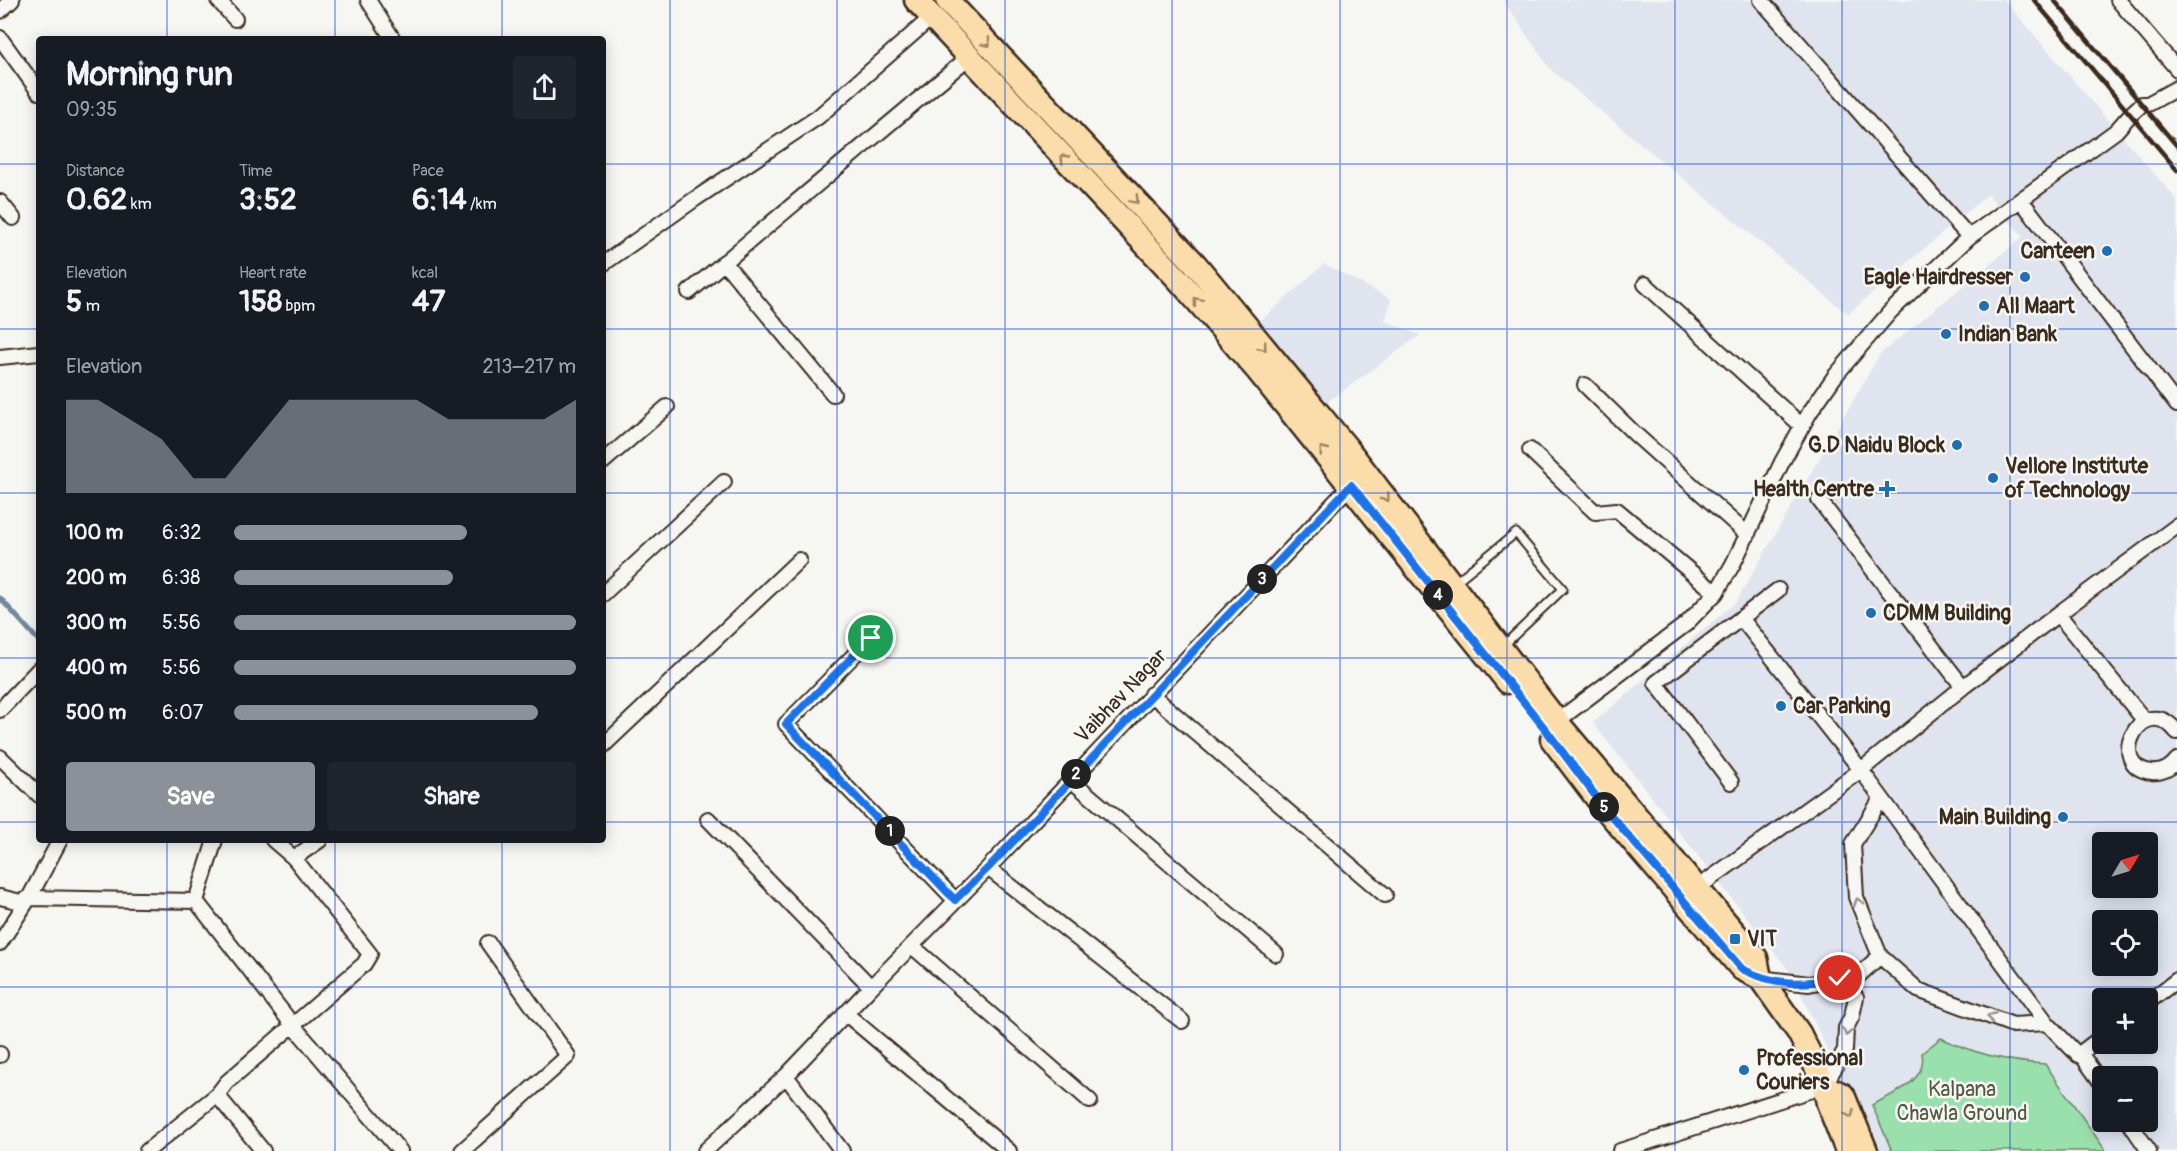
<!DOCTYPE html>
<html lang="en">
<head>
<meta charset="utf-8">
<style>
	:root { --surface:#171b24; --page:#20242c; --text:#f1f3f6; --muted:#9ea1a6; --accent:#8c9099 }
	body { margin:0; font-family:Pangolin,sans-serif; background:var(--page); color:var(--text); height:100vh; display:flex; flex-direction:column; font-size:22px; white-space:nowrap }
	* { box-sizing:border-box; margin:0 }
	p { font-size:20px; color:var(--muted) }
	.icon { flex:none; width:33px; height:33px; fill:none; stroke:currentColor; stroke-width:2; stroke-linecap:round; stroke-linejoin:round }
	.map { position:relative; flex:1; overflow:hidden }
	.drawer { position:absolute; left:36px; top:36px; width:570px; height:807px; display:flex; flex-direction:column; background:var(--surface); border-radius:6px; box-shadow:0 3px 15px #0003 }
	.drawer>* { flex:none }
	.needle { width:39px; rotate:52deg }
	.buttons { position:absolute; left:2092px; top:832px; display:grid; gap:12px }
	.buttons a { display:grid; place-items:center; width:66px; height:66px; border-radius:6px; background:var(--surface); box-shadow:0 3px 15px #0003; font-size:30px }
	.pin { position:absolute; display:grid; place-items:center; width:51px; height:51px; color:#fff; margin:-26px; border:3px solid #fff; border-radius:50%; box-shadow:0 2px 6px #0007 }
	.km { position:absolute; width:30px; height:30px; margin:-15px; border-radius:50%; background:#222; color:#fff; font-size:16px; line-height:30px; text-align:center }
	.round { display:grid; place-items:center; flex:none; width:63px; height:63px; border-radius:6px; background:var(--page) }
	.head { display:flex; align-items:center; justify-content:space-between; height:102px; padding:0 30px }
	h1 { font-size:33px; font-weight:700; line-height:45px }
	.metrics { display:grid; grid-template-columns:repeat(3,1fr); gap:9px; height:102px; padding:6px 30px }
	.metrics div { display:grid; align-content:center }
	.metrics b { font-size:30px; font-weight:700 }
	.metrics small { font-size:16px; font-weight:400 }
	.metrics p { font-size:16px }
	.chart { height:168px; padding:12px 30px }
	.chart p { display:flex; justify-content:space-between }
	.chart svg { width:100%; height:108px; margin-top:6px; fill:var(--accent); opacity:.7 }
	.button { display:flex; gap:12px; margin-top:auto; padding:12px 30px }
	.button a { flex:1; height:69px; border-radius:6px; background:var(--accent); color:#fff; font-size:24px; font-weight:700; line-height:69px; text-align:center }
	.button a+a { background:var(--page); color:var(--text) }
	ul { padding:0 30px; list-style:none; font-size:20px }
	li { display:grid; grid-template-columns:96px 72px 1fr; align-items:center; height:45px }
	li i { height:15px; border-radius:8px; background:var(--accent) }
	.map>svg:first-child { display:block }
	.built { fill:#dfe4ef; fill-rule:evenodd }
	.green { fill:#9ae0ac; stroke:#6a8565; stroke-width:1.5 }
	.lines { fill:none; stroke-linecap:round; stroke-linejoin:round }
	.stream { stroke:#73889e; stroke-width:5 }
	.service-casing { stroke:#3b2a1e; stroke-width:11 }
	.minor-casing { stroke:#3b2a1e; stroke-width:18 }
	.primary-casing { stroke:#3b2a1e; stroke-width:27 }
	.service { stroke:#f6f6f2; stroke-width:7 }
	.minor { stroke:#f6f6f2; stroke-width:14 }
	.primary { stroke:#faddab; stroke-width:22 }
	.rail { stroke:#3b2a1e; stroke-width:4.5 }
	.oneway { stroke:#9a8464 }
	.oneway2 { stroke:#989088 }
	.route-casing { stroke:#fff; stroke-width:12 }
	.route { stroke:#1a73e8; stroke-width:8 }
	.grid { fill:none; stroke:#1d4ed8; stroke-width:1.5; stroke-opacity:0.55 }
	.poi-dot { fill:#1f6fb2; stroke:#f6f6f2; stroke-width:2 }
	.labels { text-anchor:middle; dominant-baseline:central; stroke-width:5; stroke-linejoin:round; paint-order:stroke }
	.poi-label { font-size:21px; font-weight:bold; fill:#3b2a1e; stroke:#f6f6f2; text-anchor:start }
	.street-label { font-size:21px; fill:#3b2a1e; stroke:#f6f6f2 }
	.park-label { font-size:21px; fill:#535842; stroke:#f6f6f2 }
</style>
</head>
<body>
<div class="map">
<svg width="2177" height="1151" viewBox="0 0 2177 1151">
	<rect width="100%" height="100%" fill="#f6f6f2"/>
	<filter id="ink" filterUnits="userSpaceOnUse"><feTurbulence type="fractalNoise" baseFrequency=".0167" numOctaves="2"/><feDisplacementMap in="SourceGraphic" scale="12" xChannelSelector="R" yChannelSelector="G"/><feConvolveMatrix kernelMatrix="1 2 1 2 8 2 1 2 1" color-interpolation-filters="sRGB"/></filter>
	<g filter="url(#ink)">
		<path class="built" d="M 1503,0 L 2004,0 L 2177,200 L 2177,1151 L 1875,1151 L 1791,973 L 1593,723 L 1736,602 L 1880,354 L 2023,237 L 1988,194 L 1848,314 L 1550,69 ZM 2103,843 L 2148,843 L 2148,888 L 2103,888 ZM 2103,921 L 2148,921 L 2148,966 L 2103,966 ZM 2103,999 L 2148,999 L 2148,1044 L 2103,1044 ZM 2103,1077 L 2148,1077 L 2148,1122 L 2103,1122 Z
			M 1324,264 L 1391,299 L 1385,321 L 1420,335 L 1319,408 L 1255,326 Z"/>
		<path class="green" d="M 1941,1038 C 1975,1054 2007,1062 2045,1064 L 2106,1151 L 1892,1151 L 1872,1105 C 1892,1094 1928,1082 1922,1053 Z"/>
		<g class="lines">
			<path class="stream" d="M 0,598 L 39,641"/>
			<g class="service-casing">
				<path id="service" d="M 1454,583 L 1516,533 L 1563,589 L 1503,646"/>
			</g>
			<g class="minor-casing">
				<path id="minor" d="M 218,0 L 235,19
					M 368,0 L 393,39
					M 1761,0 L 1969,237
					M 2118,0 L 2177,69
					M 0,11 L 12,0
					M 0,38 L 39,92
					M 2021,200 L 2177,405
					M 0,202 L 13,218
					M 724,262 L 833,394
					M 603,264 L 695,199 L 818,117 L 932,17
					M 1645,284 L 1802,426
					M 689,292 L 969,57
					M 0,357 L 39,353
					M 1585,385 L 1635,434 L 1748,535
					M 1530,450 L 1595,512 L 1617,510 L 1716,593
					M 603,462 L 667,407
					M 1819,500 L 1963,687
					M 603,594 L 724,482
					M 1741,618 L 1861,770 L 2047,1023 L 2078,1055 L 2103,1036
					M 871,638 L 786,724 L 955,900
					M 1151,694 L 1385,895
					M 0,710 L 39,669
					M 2145,721 L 2058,614 L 2177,526
					M 1552,725 L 1686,624 L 1716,593 L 1733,564 L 1782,462 L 1810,412 L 1835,376 L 1890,312 L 1969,237 L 2116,131 L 2130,115 L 2142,104 L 2148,104 L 2177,88
					M 2177,732 C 2143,688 2103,767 2152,772 C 2162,773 2171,768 2177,760
					M 603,746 L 799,560
					M 0,757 L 39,795
					M 1071,780 L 1276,954
					M 1731,782 L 1656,683 L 1778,590
					M 1881,799 L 1853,844 L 1856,897 L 1880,956 L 1918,990 L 2013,1025 L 2047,1023
					M 294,858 L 320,840
					M 988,868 L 1182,1021
					M 1696,889 L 1861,770 L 1963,687 L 2058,614
					M 0,897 L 21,902 L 29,898 L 196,901 L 292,1024 L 400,1151
					M 196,901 L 215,840
					M 0,943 L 29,898 L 60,840
					M 912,946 L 1090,1101
					M 1847,986 L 1880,956
					M 871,987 L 988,868 L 1351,485
					M 2148,1002 L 2177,980
					M 845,1013 L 1009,1151
					M 2080,1053 L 2103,1085
					M 0,1054 L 0,1055
					M 786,1076 L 842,1151
					M 217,1095 L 263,1151
					M 2129,1122 L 2149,1151
					M 147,1151 L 217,1095 L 227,1082 L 364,964 L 370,954 L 294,858 L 273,840
					M 462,1151 L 568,1056 L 488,943
					M 705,1151 L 786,1076 L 871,987 L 708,819
					M 1620,1151 L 1824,1086 L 1845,1050 L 1846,1028 L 1852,1016 L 1856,997 L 1840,978 L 1809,984 L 1760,978"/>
			</g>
			<g class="primary-casing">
				<path id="primary" d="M 916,0 L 1179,280 L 1258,371 L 1508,682
					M 947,0 L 1196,265 L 1347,448 L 1562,728 L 1756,958 L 1760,978 L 1799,1033 L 1816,1067 L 1824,1086 L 1828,1103 L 1847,1151
					M 1552,739 L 1603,806 L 1742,969 L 1760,978
					M 1824,1086 L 1843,1095 L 1866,1151"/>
			</g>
			<use href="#service" class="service"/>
			<use href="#minor" class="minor"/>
			<use href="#primary" class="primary"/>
			<path class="rail" d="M 2034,0 L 2177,170
				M 2054,0 L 2177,146"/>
		</g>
		<defs><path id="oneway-chevron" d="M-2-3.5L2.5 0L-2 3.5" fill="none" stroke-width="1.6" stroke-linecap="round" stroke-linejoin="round" transform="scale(1.5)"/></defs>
		<g class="oneway">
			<use href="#oneway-chevron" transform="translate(987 43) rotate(47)"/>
			<use href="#oneway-chevron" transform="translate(1064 158) rotate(-134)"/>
			<use href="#oneway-chevron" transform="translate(1135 200) rotate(47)"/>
			<use href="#oneway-chevron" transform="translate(1197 301) rotate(-131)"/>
			<use href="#oneway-chevron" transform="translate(1263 347) rotate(51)"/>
			<use href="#oneway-chevron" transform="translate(1323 450) rotate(-129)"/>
			<use href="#oneway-chevron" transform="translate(1386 498) rotate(52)"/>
			<use href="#oneway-chevron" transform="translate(1850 1114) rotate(67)"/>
		</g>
		<g class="oneway2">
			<use href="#oneway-chevron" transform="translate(1858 902) rotate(-108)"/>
			<use href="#oneway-chevron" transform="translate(1991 1017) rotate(-160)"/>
			<use href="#oneway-chevron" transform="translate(1847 1032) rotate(100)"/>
		</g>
	</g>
	<g class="lines" filter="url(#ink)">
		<g class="route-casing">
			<path id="route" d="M 871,638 L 786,724 L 955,900 L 988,868 L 1351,485 L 1546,730 L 1603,806 L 1742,969 C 1776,986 1804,985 1840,978"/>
		</g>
		<use href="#route" class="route"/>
	</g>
	<path class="grid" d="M 167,0 L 167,39M 335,0 L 335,39M 502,0 L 502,39M 670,0 L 670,1151M 837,0 L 837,1151M 1005,0 L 1005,1151M 1172,0 L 1172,1151M 1340,0 L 1340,1151M 1507,0 L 1507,1151M 1675,0 L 1675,1151M 1842,0 L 1842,1151M 2010,0 L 2010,1151M 0,164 L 39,164M 603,164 L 2177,164M 0,329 L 39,329M 603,329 L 2177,329M 0,493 L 39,493M 603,493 L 2177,493M 0,658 L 39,658M 603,658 L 2177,658M 0,822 L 39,822M 603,822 L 2177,822M 167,840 L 167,1151M 335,840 L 335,1151M 502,840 L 502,1151M 0,987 L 2177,987"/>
	<g class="poi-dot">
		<circle cx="2107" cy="251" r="6"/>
		<circle cx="2025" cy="277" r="6"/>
		<circle cx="1984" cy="306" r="6"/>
		<circle cx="1946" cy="334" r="6"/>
		<circle cx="1957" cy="445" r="6"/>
		<circle cx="1993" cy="478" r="6"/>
		<path d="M1884 480h6v6h6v6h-6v6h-6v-6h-6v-6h6z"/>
		<circle cx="1871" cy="613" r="6"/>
		<circle cx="1781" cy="706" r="6"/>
		<circle cx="2063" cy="817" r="6"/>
		<rect x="1729" y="933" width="12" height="12" rx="3"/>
		<circle cx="1744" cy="1070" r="6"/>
	</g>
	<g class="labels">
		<g class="poi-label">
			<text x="2095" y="251" text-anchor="end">Canteen</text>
			<text x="2013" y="277" text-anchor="end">Eagle Hairdresser</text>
			<text x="1996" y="306">All Maart</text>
			<text x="1958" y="334">Indian Bank</text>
			<text x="1945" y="445" text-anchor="end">G.D Naidu Block</text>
			<text x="2005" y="466">Vellore Institute<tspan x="2005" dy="24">of Technology</tspan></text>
			<text x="1874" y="489" text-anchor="end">Health Centre</text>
			<text x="1883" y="613">CDMM Building</text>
			<text x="1793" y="706">Car Parking</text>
			<text x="2051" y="817" text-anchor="end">Main Building</text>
			<text x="1747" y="939">VIT</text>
			<text x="1756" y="1058">Professional<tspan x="1756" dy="24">Couriers</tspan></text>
		</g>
		<g class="street-label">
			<text transform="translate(1121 696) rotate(-46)">Vaibhav Nagar</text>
		</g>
		<g class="park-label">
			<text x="1962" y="1089">Kalpana<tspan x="1962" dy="24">Chawla Ground</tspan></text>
		</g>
	</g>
</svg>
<div class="buttons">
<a><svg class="needle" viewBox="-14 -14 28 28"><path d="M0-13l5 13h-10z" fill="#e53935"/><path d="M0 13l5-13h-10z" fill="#9ea1a6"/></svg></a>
<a><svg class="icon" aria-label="locate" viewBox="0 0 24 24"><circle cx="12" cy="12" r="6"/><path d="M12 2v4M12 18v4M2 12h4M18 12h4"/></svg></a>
<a>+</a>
<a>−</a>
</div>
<div class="pin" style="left:871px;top:638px;background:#1e9e55"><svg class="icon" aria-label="arrive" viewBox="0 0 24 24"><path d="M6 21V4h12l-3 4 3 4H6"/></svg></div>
<div class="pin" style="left:1840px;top:978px;background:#d93025"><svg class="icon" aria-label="check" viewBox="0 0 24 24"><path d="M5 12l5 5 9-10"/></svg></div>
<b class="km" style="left:890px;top:831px">1</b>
<b class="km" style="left:1076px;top:774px">2</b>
<b class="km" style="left:1262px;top:579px">3</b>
<b class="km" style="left:1438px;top:595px">4</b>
<b class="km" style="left:1604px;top:807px">5</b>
<section class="drawer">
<div class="head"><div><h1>Morning run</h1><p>09:35</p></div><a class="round"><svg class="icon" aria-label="share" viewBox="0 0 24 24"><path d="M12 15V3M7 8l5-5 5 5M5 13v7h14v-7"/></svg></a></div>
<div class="metrics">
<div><p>Distance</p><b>0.62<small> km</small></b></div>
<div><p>Time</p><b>3:52</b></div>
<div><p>Pace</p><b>6:14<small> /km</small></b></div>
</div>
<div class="metrics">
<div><p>Elevation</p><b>5<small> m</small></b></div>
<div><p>Heart rate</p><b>158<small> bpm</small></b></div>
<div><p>kcal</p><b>47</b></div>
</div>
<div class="chart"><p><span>Elevation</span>213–217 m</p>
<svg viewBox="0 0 160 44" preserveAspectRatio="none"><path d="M0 44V6L10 6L20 14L30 22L40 38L50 38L60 22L70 6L80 6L90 6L100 6L110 6L120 14L130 14L140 14L150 14L160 6V44z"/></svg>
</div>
<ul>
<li><b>100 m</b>6:32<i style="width:68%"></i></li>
<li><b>200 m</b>6:38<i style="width:64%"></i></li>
<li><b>300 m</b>5:56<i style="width:100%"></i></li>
<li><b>400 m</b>5:56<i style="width:100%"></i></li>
<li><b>500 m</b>6:07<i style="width:89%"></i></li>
</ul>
<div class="button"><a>Save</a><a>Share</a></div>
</section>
</div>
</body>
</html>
